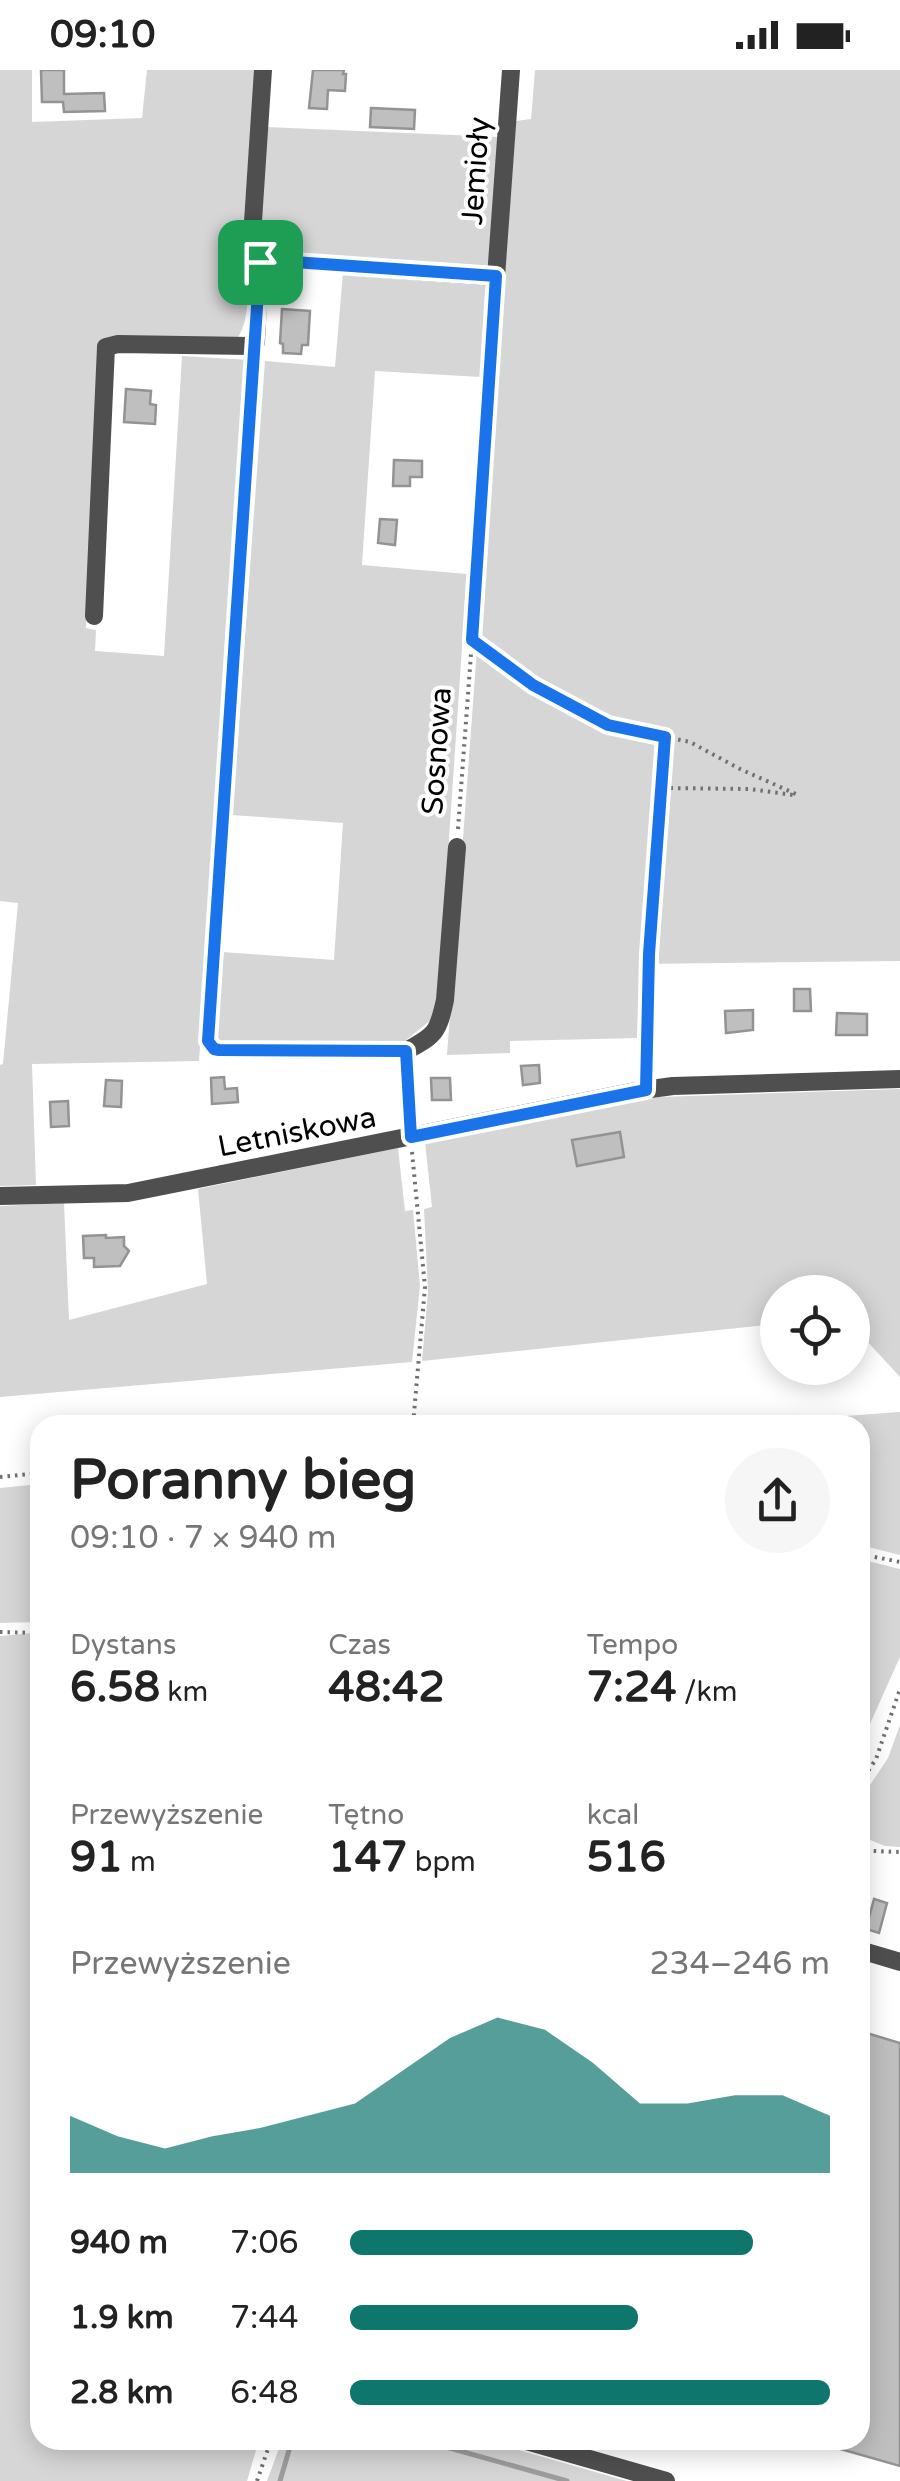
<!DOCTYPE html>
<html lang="pl">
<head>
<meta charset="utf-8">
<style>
	:root { --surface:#fff; --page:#f6f6f6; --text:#222; --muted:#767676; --accent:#0f766e }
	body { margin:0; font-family:"Varela Round",sans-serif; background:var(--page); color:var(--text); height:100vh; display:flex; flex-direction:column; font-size:38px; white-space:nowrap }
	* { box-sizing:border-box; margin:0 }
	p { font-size:32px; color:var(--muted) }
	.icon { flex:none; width:55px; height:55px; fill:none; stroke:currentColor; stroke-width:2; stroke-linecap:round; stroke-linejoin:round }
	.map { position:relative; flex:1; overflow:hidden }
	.sheet { position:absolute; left:30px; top:1345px; width:840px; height:1035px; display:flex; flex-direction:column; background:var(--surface); border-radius:30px; box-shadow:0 5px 25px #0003 }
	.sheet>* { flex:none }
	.fabs { position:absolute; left:760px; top:1205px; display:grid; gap:20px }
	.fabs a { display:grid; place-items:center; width:110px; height:110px; border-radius:50%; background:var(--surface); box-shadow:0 5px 25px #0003; font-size:50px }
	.pin { position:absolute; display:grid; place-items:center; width:85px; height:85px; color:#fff; margin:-42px; border-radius:20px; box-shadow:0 5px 15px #0006 }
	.round { display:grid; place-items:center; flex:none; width:105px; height:105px; border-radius:52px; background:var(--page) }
	.head { display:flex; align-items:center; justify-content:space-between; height:170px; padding:0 40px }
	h1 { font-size:55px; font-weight:800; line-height:75px }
	.stats { display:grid; grid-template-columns:repeat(3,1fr); gap:15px; height:170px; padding:10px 40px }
	.stats div { display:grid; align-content:center }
	.stats b { font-size:42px; font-weight:800 }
	.stats small { font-size:28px; font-weight:400 }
	.stats p { font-size:28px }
	.chart { height:280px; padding:20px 40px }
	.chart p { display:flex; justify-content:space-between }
	.chart svg { width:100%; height:180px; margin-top:10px; fill:var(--accent); opacity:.7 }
	ul { padding:0 40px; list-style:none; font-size:32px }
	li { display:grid; grid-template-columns:160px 120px 1fr; align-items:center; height:75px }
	li i { height:25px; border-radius:12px; background:var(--accent) }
	.status { display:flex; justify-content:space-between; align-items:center; height:70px; padding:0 50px; background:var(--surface); direction:ltr }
	.status svg { height:28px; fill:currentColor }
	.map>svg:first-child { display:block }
	.green { fill:#d6d6d6 }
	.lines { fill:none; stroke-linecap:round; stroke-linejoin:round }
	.stream { stroke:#9d9d9d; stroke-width:5 }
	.building { fill:#bfbfbf; stroke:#939393; stroke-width:2.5 }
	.path { stroke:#717171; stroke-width:4; stroke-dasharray:2.5 5; stroke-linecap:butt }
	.minor { stroke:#4f4f4f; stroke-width:18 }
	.route-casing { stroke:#fff; stroke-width:20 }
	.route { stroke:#1a73e8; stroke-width:12 }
	.labels { text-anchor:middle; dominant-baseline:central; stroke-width:8; stroke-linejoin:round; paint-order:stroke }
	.street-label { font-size:30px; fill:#000; stroke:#fff }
</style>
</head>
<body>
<div class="status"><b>09:10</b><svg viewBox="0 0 49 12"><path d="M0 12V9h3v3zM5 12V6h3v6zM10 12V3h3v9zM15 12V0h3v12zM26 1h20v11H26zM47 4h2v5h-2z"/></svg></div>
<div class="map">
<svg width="900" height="2411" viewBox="0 0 900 2411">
	<rect width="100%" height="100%" fill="#fff"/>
	<path class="green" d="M 0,0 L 32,0 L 32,52 L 142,48 L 147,0 L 255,0 L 243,162 C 250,187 253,248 237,269 L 104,269 L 86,558 L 96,560 L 95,581 L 164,586 L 182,286 L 249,290 L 199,991 L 32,994 L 36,1115 L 0,1116 L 0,995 L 3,994 L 18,833 L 0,831 Z
		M 535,0 L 900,0 L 900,891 L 641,894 L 637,968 L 510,971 L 510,983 L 447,985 L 516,51 L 531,49 Z
		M 266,57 L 499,67 L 490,196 L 257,180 Z
		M 343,202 L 489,212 L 481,307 L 375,301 L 362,495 L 467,504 L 437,945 L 405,971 L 223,974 L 216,966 L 222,882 L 334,890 L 343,753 L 232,745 L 265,291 L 335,297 Z
		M 900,1019 L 900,1307 L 853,1256 L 852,1222 L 778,1222 L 777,1254 L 422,1291 L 428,1222 L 424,1139 L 432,1137 L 425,1072 L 659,1027 Z
		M 398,1078 L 405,1141 L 413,1140 L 420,1216 L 412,1292 L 0,1327 L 0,1136 L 64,1133 L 69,1250 L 207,1214 L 198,1119 Z
		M 900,1342 L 900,1485 L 860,1475 L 860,1355 L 722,1355 Z
		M 40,1414 L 40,1552 L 0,1553 L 0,1418 Z
		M 860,1489 L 900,1499 L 900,1587 L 860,1676 Z
		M 33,1563 L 40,1564 L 40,2370 L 259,2370 L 247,2411 L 0,2411 L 0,1566 Z
		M 900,1655 L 900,1777 L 885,1776 L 860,1766 L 860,1730 L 888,1688 Z
		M 282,2370 L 483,2370 L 627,2411 L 267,2411 Z"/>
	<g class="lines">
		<path class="stream" d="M 421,2370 L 567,2411
			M 280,2411 L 292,2370"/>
	</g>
	<path class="building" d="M 41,0 L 64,0 L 64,24 L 104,23 L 105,41 L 64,42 L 63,32 L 42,32 Z
		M 313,0 L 344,0 L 343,4 L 346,4 L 345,21 L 328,20 L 327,39 L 309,38 Z
		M 371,38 L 415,40 L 414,59 L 370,57 Z
		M 282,239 L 310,241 L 308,275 L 302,275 L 301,284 L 283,283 L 283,274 L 280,273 Z
		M 126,319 L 151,321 L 150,334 L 156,335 L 155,354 L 124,352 Z
		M 394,390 L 422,391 L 422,407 L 410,407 L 410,416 L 393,416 Z
		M 380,449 L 397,450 L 395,475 L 378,473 Z
		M 794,919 L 810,919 L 811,941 L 794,941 Z
		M 753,940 L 753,960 L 726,963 L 725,941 Z
		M 837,943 L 867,944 L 867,965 L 836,965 Z
		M 539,995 L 540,1013 L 523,1015 L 521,996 Z
		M 224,1007 L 225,1019 L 237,1018 L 238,1032 L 212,1034 L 211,1008 Z
		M 431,1008 L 450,1008 L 451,1030 L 432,1030 Z
		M 106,1010 L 122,1011 L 121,1037 L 104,1036 Z
		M 68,1031 L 69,1056 L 51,1057 L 50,1032 Z
		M 620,1062 L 624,1087 L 577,1096 L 572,1070 Z
		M 106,1165 L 106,1168 L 124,1167 L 124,1176 L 129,1181 L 120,1196 L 94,1197 L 94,1188 L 84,1188 L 83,1166 Z
		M 874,1829 L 887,1833 L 879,1863 L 866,1859 Z
		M 860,1961 L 900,1973 L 900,2396 L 823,2374 L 823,2370 L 860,2370 Z"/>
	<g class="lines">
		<path class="path" d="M 484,579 L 533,615 L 607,655 L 690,672 L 740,699 L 798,725
			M 663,718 L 750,719 L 793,725
			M 223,738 L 254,294
			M 458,759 L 471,584
			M 645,1001 L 649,884 L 665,667
			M 412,1082 L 425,1217 L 413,1355
			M 0,1407 L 40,1403
			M 860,1484 L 900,1492
			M 0,1562 L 40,1563
			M 860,1713 L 876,1689 L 900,1619
			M 860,1775 L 873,1781 L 900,1782
			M 257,2411 L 271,2370"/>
		<path class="minor" d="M 263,0 L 252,166 L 256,185 L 265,190
			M 496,207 L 511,0
			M 94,546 L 106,277 L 118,274 L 250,276 L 256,272 L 260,192 L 265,190 L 496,207 L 472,570
			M 222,753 L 208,971 L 214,979 L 219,980 L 406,981 C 436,965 438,962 445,930 L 457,777
			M 406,981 L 411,1067
			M 0,1126 L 128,1123 L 636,1021 L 673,1016 L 900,1009
			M 860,1880 L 900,1892
			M 523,2370 L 666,2411"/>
	</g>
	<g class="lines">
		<g class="route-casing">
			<path id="route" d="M 265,190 L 496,206 L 472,570 L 533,615 L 608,655 L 665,667 L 649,884 L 646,1020 L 411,1067 L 406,981 L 219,980 L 214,979 L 208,971 L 260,192 Z"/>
		</g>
		<use href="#route" class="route"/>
	</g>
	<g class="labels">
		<g class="street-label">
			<text transform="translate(476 101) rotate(-86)">Jemioły</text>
			<text transform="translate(437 681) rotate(-86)">Sosnowa</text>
			<text transform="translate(297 1062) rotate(-11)">Letniskowa</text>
		</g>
	</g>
</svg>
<div class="fabs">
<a><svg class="icon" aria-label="locate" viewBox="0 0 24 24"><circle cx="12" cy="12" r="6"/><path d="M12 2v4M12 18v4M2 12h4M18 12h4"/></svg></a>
</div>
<div class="pin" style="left:260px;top:192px;background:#1e9e55"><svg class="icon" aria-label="arrive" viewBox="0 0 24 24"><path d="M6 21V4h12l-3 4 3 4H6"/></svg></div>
<section class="sheet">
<div class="head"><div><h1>Poranny bieg</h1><p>09:10 · 7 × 940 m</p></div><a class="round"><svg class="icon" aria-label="share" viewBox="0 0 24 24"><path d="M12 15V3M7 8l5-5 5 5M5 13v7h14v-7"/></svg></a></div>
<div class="stats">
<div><p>Dystans</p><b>6.58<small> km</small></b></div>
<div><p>Czas</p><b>48:42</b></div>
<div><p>Tempo</p><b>7:24<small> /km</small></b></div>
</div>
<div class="stats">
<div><p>Przewyższenie</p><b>91<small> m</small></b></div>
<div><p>Tętno</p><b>147<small> bpm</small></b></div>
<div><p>kcal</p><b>516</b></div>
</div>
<div class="chart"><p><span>Przewyższenie</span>234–246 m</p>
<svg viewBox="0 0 160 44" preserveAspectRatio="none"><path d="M0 44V30L10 35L20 38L30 35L40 33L50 30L60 27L70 19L80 11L90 6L100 9L110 17L120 27L130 27L140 25L150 25L160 30V44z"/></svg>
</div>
<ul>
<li><b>940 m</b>7:06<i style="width:84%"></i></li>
<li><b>1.9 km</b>7:44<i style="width:60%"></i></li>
<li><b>2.8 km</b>6:48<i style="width:100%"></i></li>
</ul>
</section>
</div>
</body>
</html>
